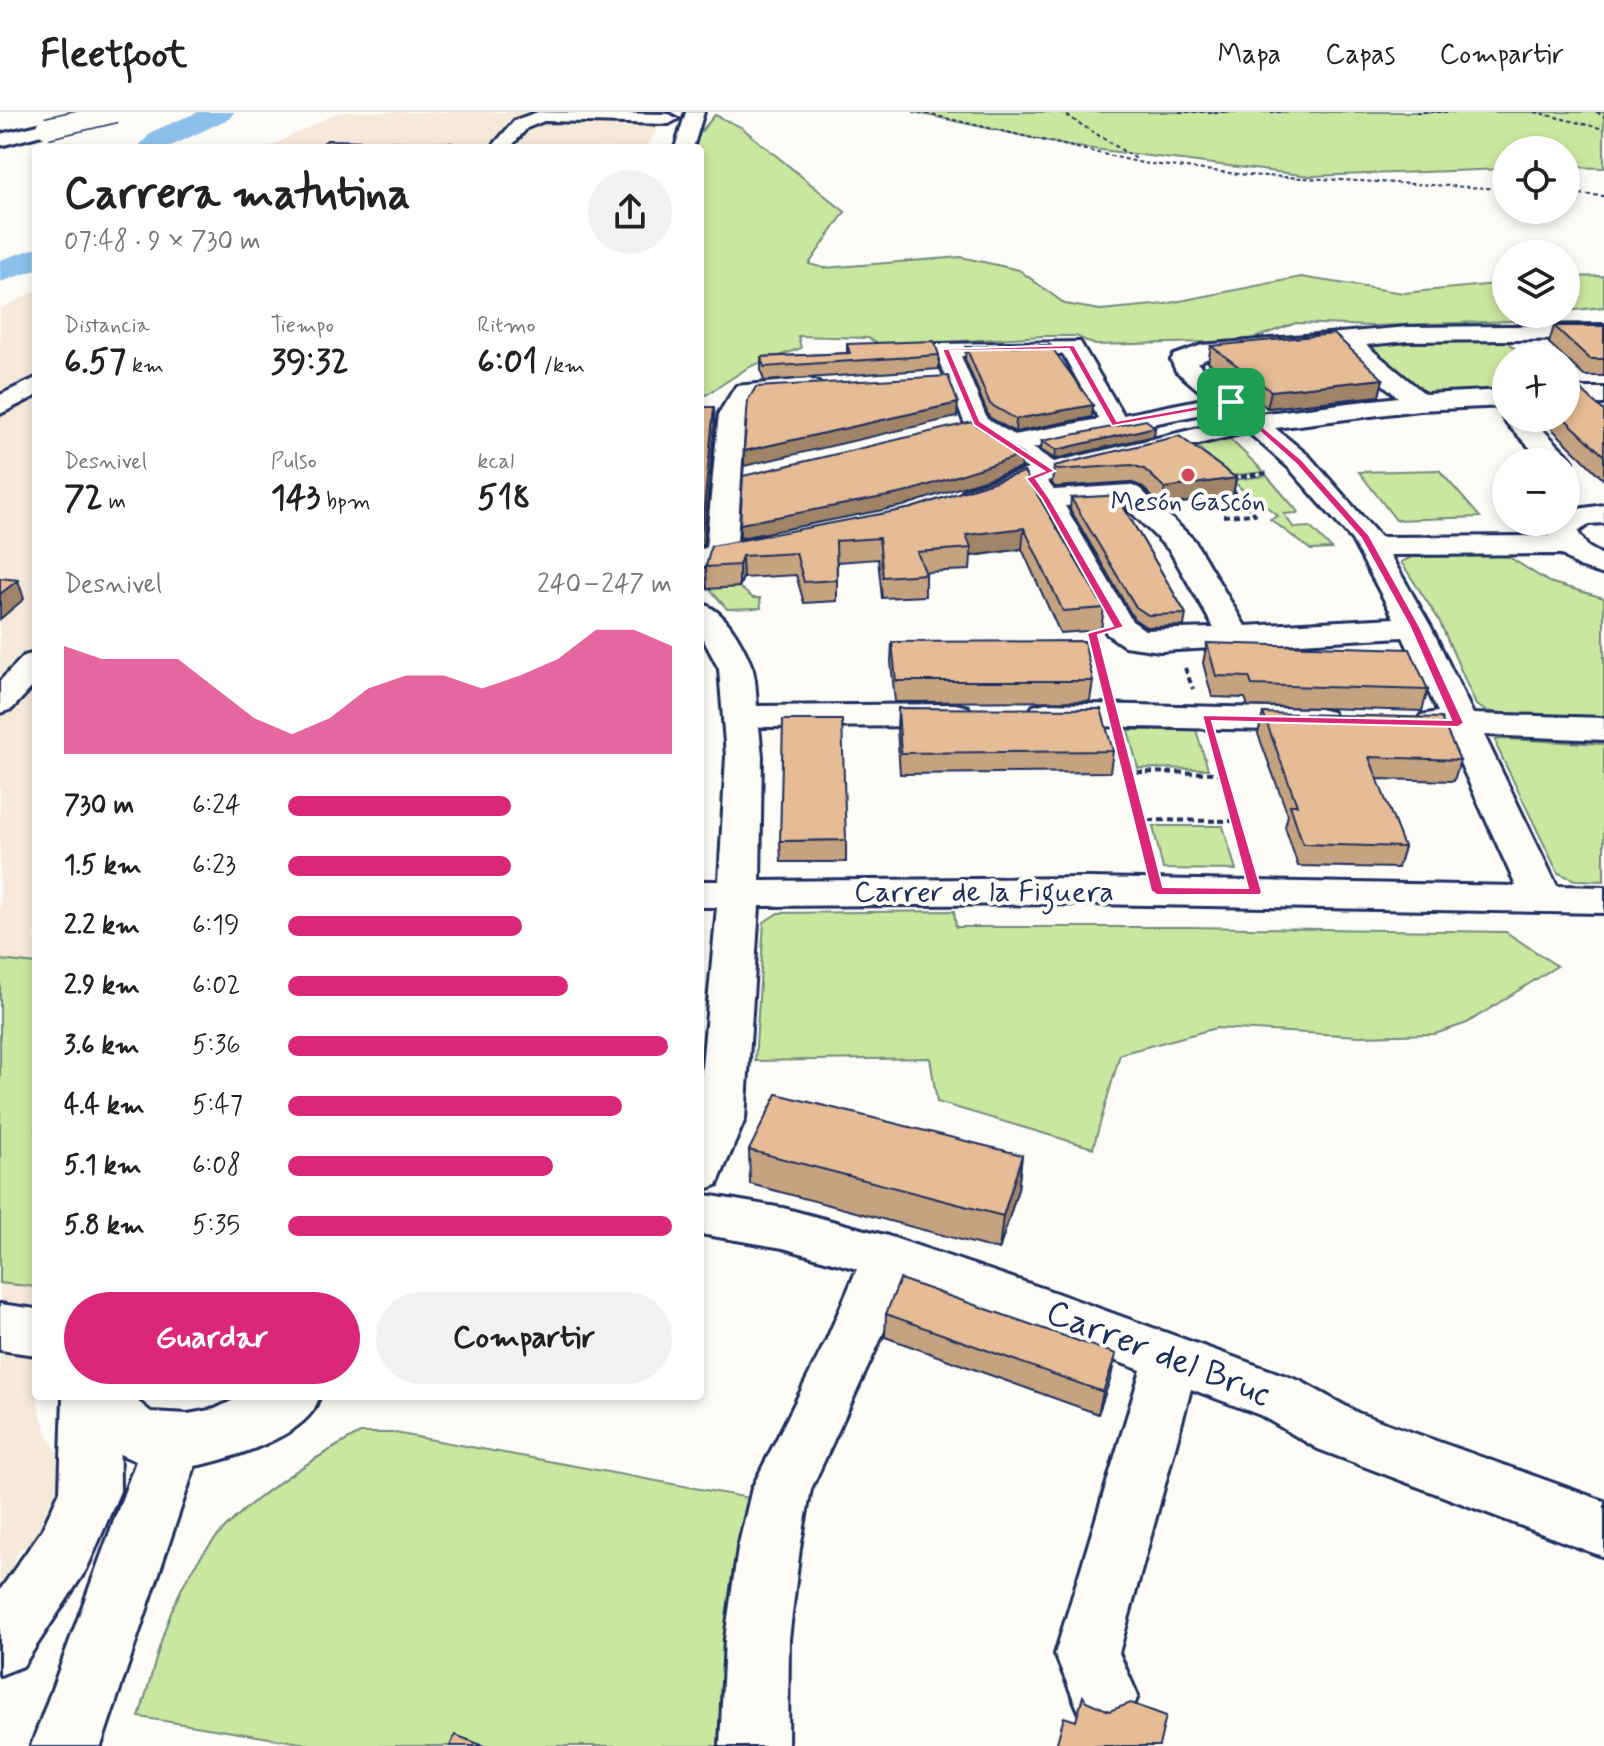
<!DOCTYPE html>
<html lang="es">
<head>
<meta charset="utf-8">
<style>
	:root { --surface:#fff; --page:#f2f2f2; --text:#222; --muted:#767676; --line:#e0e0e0; --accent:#db2777 }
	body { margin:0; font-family:Mynerve,sans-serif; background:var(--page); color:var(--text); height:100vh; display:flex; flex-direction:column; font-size:30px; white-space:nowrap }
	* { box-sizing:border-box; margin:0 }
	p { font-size:26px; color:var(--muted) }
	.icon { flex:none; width:44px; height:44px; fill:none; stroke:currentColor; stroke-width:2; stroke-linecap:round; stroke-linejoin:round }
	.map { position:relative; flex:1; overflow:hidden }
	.side { position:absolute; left:32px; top:32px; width:672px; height:1256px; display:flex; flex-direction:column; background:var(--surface); border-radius:8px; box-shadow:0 4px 12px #0003 }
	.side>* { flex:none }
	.fabs { position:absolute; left:1492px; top:24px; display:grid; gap:16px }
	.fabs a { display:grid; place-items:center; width:88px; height:88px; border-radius:50%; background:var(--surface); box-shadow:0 4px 12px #0003; font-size:40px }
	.pin { position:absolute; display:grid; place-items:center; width:68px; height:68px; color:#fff; margin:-34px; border-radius:16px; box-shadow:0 4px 12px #0006 }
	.round { display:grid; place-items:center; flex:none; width:84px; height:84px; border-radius:42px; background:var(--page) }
	.head { display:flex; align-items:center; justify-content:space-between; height:136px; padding:0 32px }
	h1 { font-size:44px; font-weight:700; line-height:60px }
	.figures { display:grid; grid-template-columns:repeat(3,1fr); gap:12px; height:136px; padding:8px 32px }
	.figures div { display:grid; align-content:center }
	.figures b { font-size:34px; font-weight:700 }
	.figures small { font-size:22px; font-weight:400 }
	.figures p { font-size:22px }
	.chart { height:224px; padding:16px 32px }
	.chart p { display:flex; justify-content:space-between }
	.chart svg { width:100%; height:144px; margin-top:8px; fill:var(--accent); opacity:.7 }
	.cta { display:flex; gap:16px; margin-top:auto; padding:16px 32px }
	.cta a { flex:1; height:92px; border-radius:48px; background:var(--accent); color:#fff; font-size:32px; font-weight:700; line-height:92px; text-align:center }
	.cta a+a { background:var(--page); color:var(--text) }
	ul { padding:0 32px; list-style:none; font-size:26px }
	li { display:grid; grid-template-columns:128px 96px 1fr; align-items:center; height:60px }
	li i { height:20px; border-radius:10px; background:var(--accent) }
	header { display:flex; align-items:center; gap:48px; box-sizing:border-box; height:112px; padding:0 40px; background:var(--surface); border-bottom:2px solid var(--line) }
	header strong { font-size:38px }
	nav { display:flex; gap:44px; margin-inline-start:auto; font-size:28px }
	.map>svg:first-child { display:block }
	.built { fill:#f6e9da }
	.green { fill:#c9e79e; stroke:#728b7e; stroke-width:2 }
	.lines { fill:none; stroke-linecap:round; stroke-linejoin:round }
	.river { fill:#8cbfe9; fill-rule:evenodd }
	.minor-casing { stroke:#1b2f5e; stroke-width:6 }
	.major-casing { stroke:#1b2f5e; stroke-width:6 }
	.highway-casing { stroke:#1b2f5e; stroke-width:6 }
	.path-far1 { stroke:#1b2f5e; stroke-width:2; stroke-dasharray:4 3; stroke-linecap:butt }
	.path { stroke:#1b2f5e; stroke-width:4; stroke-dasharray:6 4; stroke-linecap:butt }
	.minor { fill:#fdfcf7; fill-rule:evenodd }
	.major { fill:#fdfcf7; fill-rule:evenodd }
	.highway { fill:#fdfcf7; fill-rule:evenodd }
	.highway-bridge-casing { stroke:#1b2f5e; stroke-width:23; stroke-linecap:butt }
	.highway-bridge { stroke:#fdfcf7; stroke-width:20 }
	.wall { fill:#c5a280; stroke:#1b2f5e; stroke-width:2 }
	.shaded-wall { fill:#a08468; stroke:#1b2f5e; stroke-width:2 }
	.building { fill:#e5bc95; stroke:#1b2f5e; stroke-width:2 }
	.route { fill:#db2777; stroke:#fff; stroke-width:2; fill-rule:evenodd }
	.poi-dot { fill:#d1495b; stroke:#fdfcf7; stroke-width:3 }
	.labels { text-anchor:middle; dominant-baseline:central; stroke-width:8; stroke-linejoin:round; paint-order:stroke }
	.far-poi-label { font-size:26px; fill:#1b2f5e; stroke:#fdfcf7 }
	.street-label { font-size:30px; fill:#1b2f5e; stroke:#fdfcf7 }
	.near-street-label { font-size:36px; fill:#1b2f5e; stroke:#fdfcf7 }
</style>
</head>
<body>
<header>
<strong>Fleetfoot</strong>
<nav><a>Mapa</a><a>Capas</a><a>Compartir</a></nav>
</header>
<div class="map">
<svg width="1604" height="1634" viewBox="0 0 1604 1634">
	<rect width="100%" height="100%" fill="#fdfcf7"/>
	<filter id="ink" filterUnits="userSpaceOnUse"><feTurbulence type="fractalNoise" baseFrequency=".0125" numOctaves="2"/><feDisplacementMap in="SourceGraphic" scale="16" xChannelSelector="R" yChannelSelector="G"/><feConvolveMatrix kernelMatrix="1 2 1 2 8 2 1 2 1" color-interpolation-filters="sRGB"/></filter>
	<g filter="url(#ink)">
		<path class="built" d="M 339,0 L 659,0 L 660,13 L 646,36 L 267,36 Z
			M 36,179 L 34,1241 L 38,1293 L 48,1324 L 62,1347 L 66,1363 L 45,1435 L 20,1436 L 0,1484 L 0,197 Z"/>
		<path class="green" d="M 913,0 L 1604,0 L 1604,56 L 1566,55 L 1566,38 L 1506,38 L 1506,57 L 1310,64 L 1069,34 Z
			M 715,3 L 741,15 L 845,100 L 809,152 L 824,156 L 961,145 L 1019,158 L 1065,192 L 1100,198 L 1165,192 L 1301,165 L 1403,181 L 1506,171 L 1506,202 L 1551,202 L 1512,209 L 1371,214 L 1296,211 L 1246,229 L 1095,233 L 1076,224 L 1043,224 L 884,234 L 868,226 L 798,224 L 801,236 L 749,255 L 700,287 L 700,36 L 687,36 Z
			M 1604,164 L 1604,195 L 1566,199 L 1566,165 Z
			M 1489,224 L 1504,226 L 1524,246 L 1506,246 L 1506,278 L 1422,281 L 1364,234 Z
			M 1228,325 L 1264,360 L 1228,364 L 1194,331 Z
			M 1439,358 L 1480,405 L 1396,408 L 1359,360 Z
			M 1267,364 L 1299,401 L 1284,402 L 1294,416 L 1310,415 L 1332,437 L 1311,438 L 1270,407 L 1278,404 L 1261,390 L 1255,390 L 1232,368 Z
			M 1504,442 L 1549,470 L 1604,486 L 1604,605 L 1500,601 L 1486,599 L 1476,593 L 1439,508 L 1401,450 L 1412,445 Z
			M 739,475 L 753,486 L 760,486 L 761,496 L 727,497 L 709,476 Z
			M 1128,618 L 1196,618 L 1208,657 L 1138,656 Z
			M 1503,627 L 1604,632 L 1604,769 L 1575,768 L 1558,761 L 1497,635 L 1496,628 Z
			M 1153,714 L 1223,714 L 1236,758 L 1163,757 Z
			M 954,799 L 956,815 L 1190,815 L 1506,820 L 1557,854 L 1467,911 L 1435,922 L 1360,924 L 1216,916 L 1120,942 L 1093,1036 L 937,990 L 930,946 L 755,949 L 764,810 L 778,801 Z
			M 0,848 L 36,852 L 36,1175 L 0,1171 Z
			M 360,1321 L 395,1321 L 760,1388 L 737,1506 L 719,1634 L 319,1634 L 139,1605 C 152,1565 161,1520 179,1482 C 213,1407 291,1359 360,1321 Z"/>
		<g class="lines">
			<path class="river" d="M 198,0 L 234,0 L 230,6 L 167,36 L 137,36 L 153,19 Z
				M 36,136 L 36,158 L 0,170 L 0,148 Z"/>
			<g class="minor-casing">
				<path id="minor" d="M 538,0 L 669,2 L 678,7 L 669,12 L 544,9 L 527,16 L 510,36 L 491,36 L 515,8 Z
					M 1604,213 L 1604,227 L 1408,229 L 1366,233 L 1425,282 L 1506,278 L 1506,294 L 1419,298 L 1275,316 L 1309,344 L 1380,425 L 1550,424 L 1547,417 L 1552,411 L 1566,410 L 1566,401 L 1571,398 L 1604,393 L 1604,411 L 1589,412 L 1578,420 L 1588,435 L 1604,444 L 1604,463 L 1579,455 L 1561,442 L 1390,443 L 1431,515 L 1473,602 L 1604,606 L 1604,628 L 1484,623 L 1557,774 L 1604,775 L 1604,801 L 1088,792 L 759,794 L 745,1007 L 717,1073 L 700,1079 L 700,976 L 717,795 L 700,795 L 700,769 L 719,769 L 726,644 L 719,557 L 700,521 L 700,491 C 725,497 743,532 752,555 C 756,566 756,582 757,594 L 955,592 L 968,595 L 973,603 L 968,611 L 955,614 L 759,615 L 762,644 L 760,769 L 1088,766 L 1516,774 L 1447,622 L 1421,619 L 1416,611 L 1421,603 L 1438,600 L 1403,525 L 1160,539 L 1124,534 L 1107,522 L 1024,377 L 974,393 L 964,390 L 960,384 L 964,378 L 1028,357 L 967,317 L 934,237 L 937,232 L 1080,230 L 1123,303 L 1208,286 L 1176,259 L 1171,248 L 1174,243 L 1202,233 L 1408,215 ZM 1339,235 L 1398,285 L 1258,302 L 1197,251 L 1206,247 ZM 1063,242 L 1099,307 L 1014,323 L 987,307 L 961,244 ZM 1222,298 L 1233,308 L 1054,350 L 1033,336 ZM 1248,320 L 1289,356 L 1352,428 L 1394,506 L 1245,514 L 1194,428 L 1139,376 L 1129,373 L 1054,378 L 1047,369 ZM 1122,391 L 1170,439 L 1214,516 L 1145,518 L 1132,509 L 1065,394 Z
					M 36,266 L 36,284 L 0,302 L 0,283 Z
					M 809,267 L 818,270 L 822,275 L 818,280 L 754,286 L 745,301 L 737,430 L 765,424 L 776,427 L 780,433 L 776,439 L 700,455 L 700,437 L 706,436 L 719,301 L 736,274 Z
					M 1566,276 L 1604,276 L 1604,292 L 1566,292 Z
					M 1506,301 L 1506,306 L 1531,306 L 1569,344 L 1573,350 L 1569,356 L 1566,357 L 1566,350 L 1544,350 L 1507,312 L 1503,306 Z
					M 36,541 L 36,571 L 12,597 L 0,601 L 0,569 L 24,544 Z
					M 1046,591 L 1319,597 L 1332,600 L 1337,608 L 1332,616 L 1319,619 L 1046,613 L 1033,610 L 1028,602 L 1033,594 Z
					M 700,1082 L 783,1096 L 888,1124 L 1048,1178 L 1300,1269 L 1358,1301 L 1604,1389 L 1604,1445 L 1318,1337 L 1260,1303 L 1191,1277 L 1119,1541 L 1138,1584 L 1128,1607 L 1105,1617 L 1082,1607 L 1055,1542 L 1141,1258 L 903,1172 L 879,1231 L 811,1377 L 800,1436 L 789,1527 L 788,1634 L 720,1634 L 725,1527 L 738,1436 L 752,1376 L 826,1229 L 857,1157 L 783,1136 L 700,1122 Z
					M 0,1192 L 36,1197 L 36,1243 L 0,1238 Z
					M 63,1284 L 119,1284 L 120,1379 L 95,1438 L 86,1458 L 23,1554 L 0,1563 L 0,1478 L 42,1418 L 60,1379 Z"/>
			</g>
			<g class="major-casing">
				<path id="major" d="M 686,0 L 704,0 L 693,36 L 675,36 Z
					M 65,1284 L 131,1284 L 151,1300 L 188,1302 L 215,1297 L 242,1284 L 320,1284 C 317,1289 315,1297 311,1301 C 290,1328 227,1348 195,1354 L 101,1634 L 31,1634 L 136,1349 C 101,1336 81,1317 65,1284 Z"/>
			</g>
			<g class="highway-casing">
				<path id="highway" d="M 47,11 L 56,16 L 53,20 L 0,34 L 0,22 Z"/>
			</g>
			<path class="path-far1" d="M 919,0 L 1142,51 L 1248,63 L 1506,77
				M 1061,0 L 1138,48
				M 1179,0 L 1284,0
				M 1416,0 L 1484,0
				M 1535,0 L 1604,17
				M 1597,0 L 1604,5
				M 1566,81 L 1604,84"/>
			<path class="path" d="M 1231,366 L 1268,361
				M 1223,404 L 1255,402 L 1230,375
				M 1096,536 L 1107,576
				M 1185,556 L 1193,577
				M 1121,633 L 1150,751
				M 1214,635 L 1247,752
				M 1127,660 L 1221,661
				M 1139,708 L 1234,709"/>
			<use href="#minor" class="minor"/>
			<use href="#major" class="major"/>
			<use href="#highway" class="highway"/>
			<g class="highway-bridge-casing">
				<path id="highway-bridge" d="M 47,16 L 116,0"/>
			</g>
			<use href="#highway-bridge" class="highway-bridge"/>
		</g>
		<path class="wall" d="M 1554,214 L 1604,214 L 1604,264 L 1584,264 L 1549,231 Z
			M 847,232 L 939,243 L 939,257 L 764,269 L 761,259 L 761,245 L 847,241 Z
			M 1211,234 L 1383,267 L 1379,284 L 1267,296 L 1208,250 Z
			M 966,235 L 1093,293 L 1092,305 L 1015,320 L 989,305 L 965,247 Z
			M 1604,299 L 1604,368 L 1541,306 L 1566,306 Z
			M 1155,315 L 1154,324 L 1055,347 L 1041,338 L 1042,329 Z
			M 1179,324 L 1236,366 L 1233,383 L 1162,394 L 1141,374 L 1130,370 L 1055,375 L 1052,371 L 1054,354 Z
			M 1024,360 L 1104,496 L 1101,518 L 1060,521 L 1022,437 L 971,444 L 970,458 L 925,460 L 925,484 L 882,486 L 878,447 L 837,450 L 837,489 L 804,491 L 796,463 L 743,466 L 739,475 L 707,477 L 706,455 L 912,396 Z
			M 1071,386 L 1126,399 L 1186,502 L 1184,514 L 1146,515 L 1134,507 L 1070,397 Z
			M 892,530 L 1093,569 L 1090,589 L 895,590 L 891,550 Z
			M 1207,531 L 1428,578 L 1422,599 L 1248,594 L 1245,586 L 1212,585 L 1203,551 Z
			M 898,596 L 1113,639 L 1110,660 L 900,662 L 897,617 Z
			M 1263,601 L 1460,648 L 1454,669 L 1377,667 L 1404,735 L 1398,756 L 1298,754 L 1285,715 L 1288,703 L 1258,622 Z
			M 846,728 L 846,750 L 781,750 L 780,729 Z
			M 749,1038 L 1022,1043 L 1018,1077 L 999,1138 L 750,1072 Z
			M 886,1202 L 1111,1265 L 1098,1302 L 885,1225 Z"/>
		<path class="shaded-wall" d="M 1383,267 L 1379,284 L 1267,296 L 1271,279 Z
			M 958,291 L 957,305 L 744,354 L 744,339 Z
			M 1093,293 L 1092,305 L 1015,320 L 1016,307 Z
			M 714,295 L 715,311 L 703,433 L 700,434 L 700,417 Z
			M 1155,315 L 1154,324 L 1055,347 L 1056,338 Z
			M 1022,343 L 1021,356 L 903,394 L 740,426 L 740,412 Z
			M 1236,366 L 1233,383 L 1162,394 L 1165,376 Z
			M 1127,388 L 1126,399 L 1120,389 Z
			M 1024,416 L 1022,437 L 971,444 L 971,436 L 966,423 Z
			M 742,444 L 743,466 L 739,475 L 739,453 Z
			M 18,468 L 24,487 L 0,507 L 0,482 Z
			M 1022,1043 L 1018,1077 L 999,1138 L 1003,1104 Z
			M 1116,1242 L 1111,1265 L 1098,1302 L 1103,1280 Z"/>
		<path class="building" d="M 327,28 L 451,31 L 446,36 L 317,36 Z
			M 1554,214 L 1604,214 L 1604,247 L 1590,247 Z
			M 1334,222 L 1383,267 L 1271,279 L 1211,234 Z
			M 934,229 L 939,243 L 764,255 L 761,245 L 850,241 L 847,232 Z
			M 1050,233 L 1093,293 L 1016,307 L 990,292 L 966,235 Z
			M 948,264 L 958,291 L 744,339 L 748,288 L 756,275 Z
			M 1566,278 L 1581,278 L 1604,299 L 1604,344 L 1564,306 L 1566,306 Z
			M 700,295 L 714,295 L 702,416 L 700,417 Z
			M 1146,308 L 1155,315 L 1056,338 L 1042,329 Z
			M 972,310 L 1022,343 L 904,381 L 740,412 L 743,364 Z
			M 1179,324 L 1236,366 L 1165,376 L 1144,357 L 1132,353 L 1057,358 L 1054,354 Z
			M 1024,360 L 1104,496 L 1063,499 L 1024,416 L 966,423 L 971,436 L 917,440 L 926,462 L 883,465 L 879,426 L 836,429 L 837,468 L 804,470 L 796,441 L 742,444 L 739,453 L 706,455 L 711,434 L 912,396 Z
			M 1122,383 L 1127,388 L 1120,389 L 1186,502 L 1148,503 L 1136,495 L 1071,386 Z
			M 0,466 L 18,468 L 0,482 Z
			M 1084,529 L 1093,569 L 896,569 L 892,530 Z
			M 1207,531 L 1410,537 L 1428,578 L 1252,573 L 1249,565 L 1216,564 Z
			M 898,596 L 1101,597 L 1113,639 L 901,641 Z
			M 1263,601 L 1441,606 L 1460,648 L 1369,645 L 1404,735 L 1303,732 L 1290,693 L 1297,693 Z
			M 783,608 L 842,608 L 846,728 L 780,729 Z
			M 777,982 L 1022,1043 L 1003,1104 L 749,1038 Z
			M 900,1167 L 1116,1242 L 1103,1280 L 886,1202 Z
			M 1083,1584 L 1086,1589 L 1109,1599 L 1131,1591 L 1166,1604 L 1159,1634 L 1056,1634 L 1064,1605 L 1076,1609 Z
			M 455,1623 L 484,1634 L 450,1634 Z"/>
	</g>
	<path class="route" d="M 1074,233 L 1117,309 L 1231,288 L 1302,348 L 1369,423 L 1420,515 L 1464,611 L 1458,615 L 1212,609 L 1262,780 L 1260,783 L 1157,783 L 1151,779 L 1087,521 L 1113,514 L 1042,387 L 1026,366 L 1044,359 L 974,313 L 942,237 ZM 1069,237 L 1112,314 L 1230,293 L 1296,352 L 1361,426 L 1410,515 L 1451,608 L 1202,603 L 1248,776 L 1163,775 L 1098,523 L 1124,515 L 1050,387 L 1036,367 L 1055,359 L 980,309 L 950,239 Z"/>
	<circle class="poi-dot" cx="1188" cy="363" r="8"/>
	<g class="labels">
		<g class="far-poi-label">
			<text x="1188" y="391">Mesón Gascón</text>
		</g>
		<g class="street-label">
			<text x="984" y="780">Carrer de la Figuera</text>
		</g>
		<g class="near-street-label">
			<text transform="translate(1158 1242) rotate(21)">Carrer del Bruc</text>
		</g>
	</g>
</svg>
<div class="fabs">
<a><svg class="icon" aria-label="locate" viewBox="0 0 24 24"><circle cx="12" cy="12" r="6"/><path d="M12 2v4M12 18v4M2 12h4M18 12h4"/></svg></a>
<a><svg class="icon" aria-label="layers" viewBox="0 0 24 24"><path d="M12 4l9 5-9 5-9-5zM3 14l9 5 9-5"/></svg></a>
<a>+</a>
<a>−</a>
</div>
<div class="pin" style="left:1231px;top:290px;background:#1e9e55"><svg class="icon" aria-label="arrive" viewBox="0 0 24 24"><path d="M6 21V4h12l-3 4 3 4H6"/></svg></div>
<section class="side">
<div class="head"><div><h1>Carrera matutina</h1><p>07:48 · 9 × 730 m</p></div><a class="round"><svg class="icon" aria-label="share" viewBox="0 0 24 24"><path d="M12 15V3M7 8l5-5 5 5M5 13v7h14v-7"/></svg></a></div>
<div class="figures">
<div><p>Distancia</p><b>6.57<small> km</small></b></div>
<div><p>Tiempo</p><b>39:32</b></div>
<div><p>Ritmo</p><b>6:01<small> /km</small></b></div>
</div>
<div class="figures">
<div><p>Desnivel</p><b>72<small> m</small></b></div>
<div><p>Pulso</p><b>143<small> bpm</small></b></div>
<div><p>kcal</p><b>518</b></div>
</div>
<div class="chart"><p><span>Desnivel</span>240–247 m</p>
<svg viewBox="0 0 160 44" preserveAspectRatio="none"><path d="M0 44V11L10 15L20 15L30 15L40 24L50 33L60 38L70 33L80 24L90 20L100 20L110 24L120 20L130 15L140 6L150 6L160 11V44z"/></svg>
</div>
<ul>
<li><b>730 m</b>6:24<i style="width:58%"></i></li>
<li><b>1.5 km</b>6:23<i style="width:58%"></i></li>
<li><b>2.2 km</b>6:19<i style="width:61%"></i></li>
<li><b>2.9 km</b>6:02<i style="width:73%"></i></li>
<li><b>3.6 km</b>5:36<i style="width:99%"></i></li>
<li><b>4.4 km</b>5:47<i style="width:87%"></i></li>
<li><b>5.1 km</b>6:08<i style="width:69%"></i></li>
<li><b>5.8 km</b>5:35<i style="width:100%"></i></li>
</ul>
<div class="cta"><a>Guardar</a><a>Compartir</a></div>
</section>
</div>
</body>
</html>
